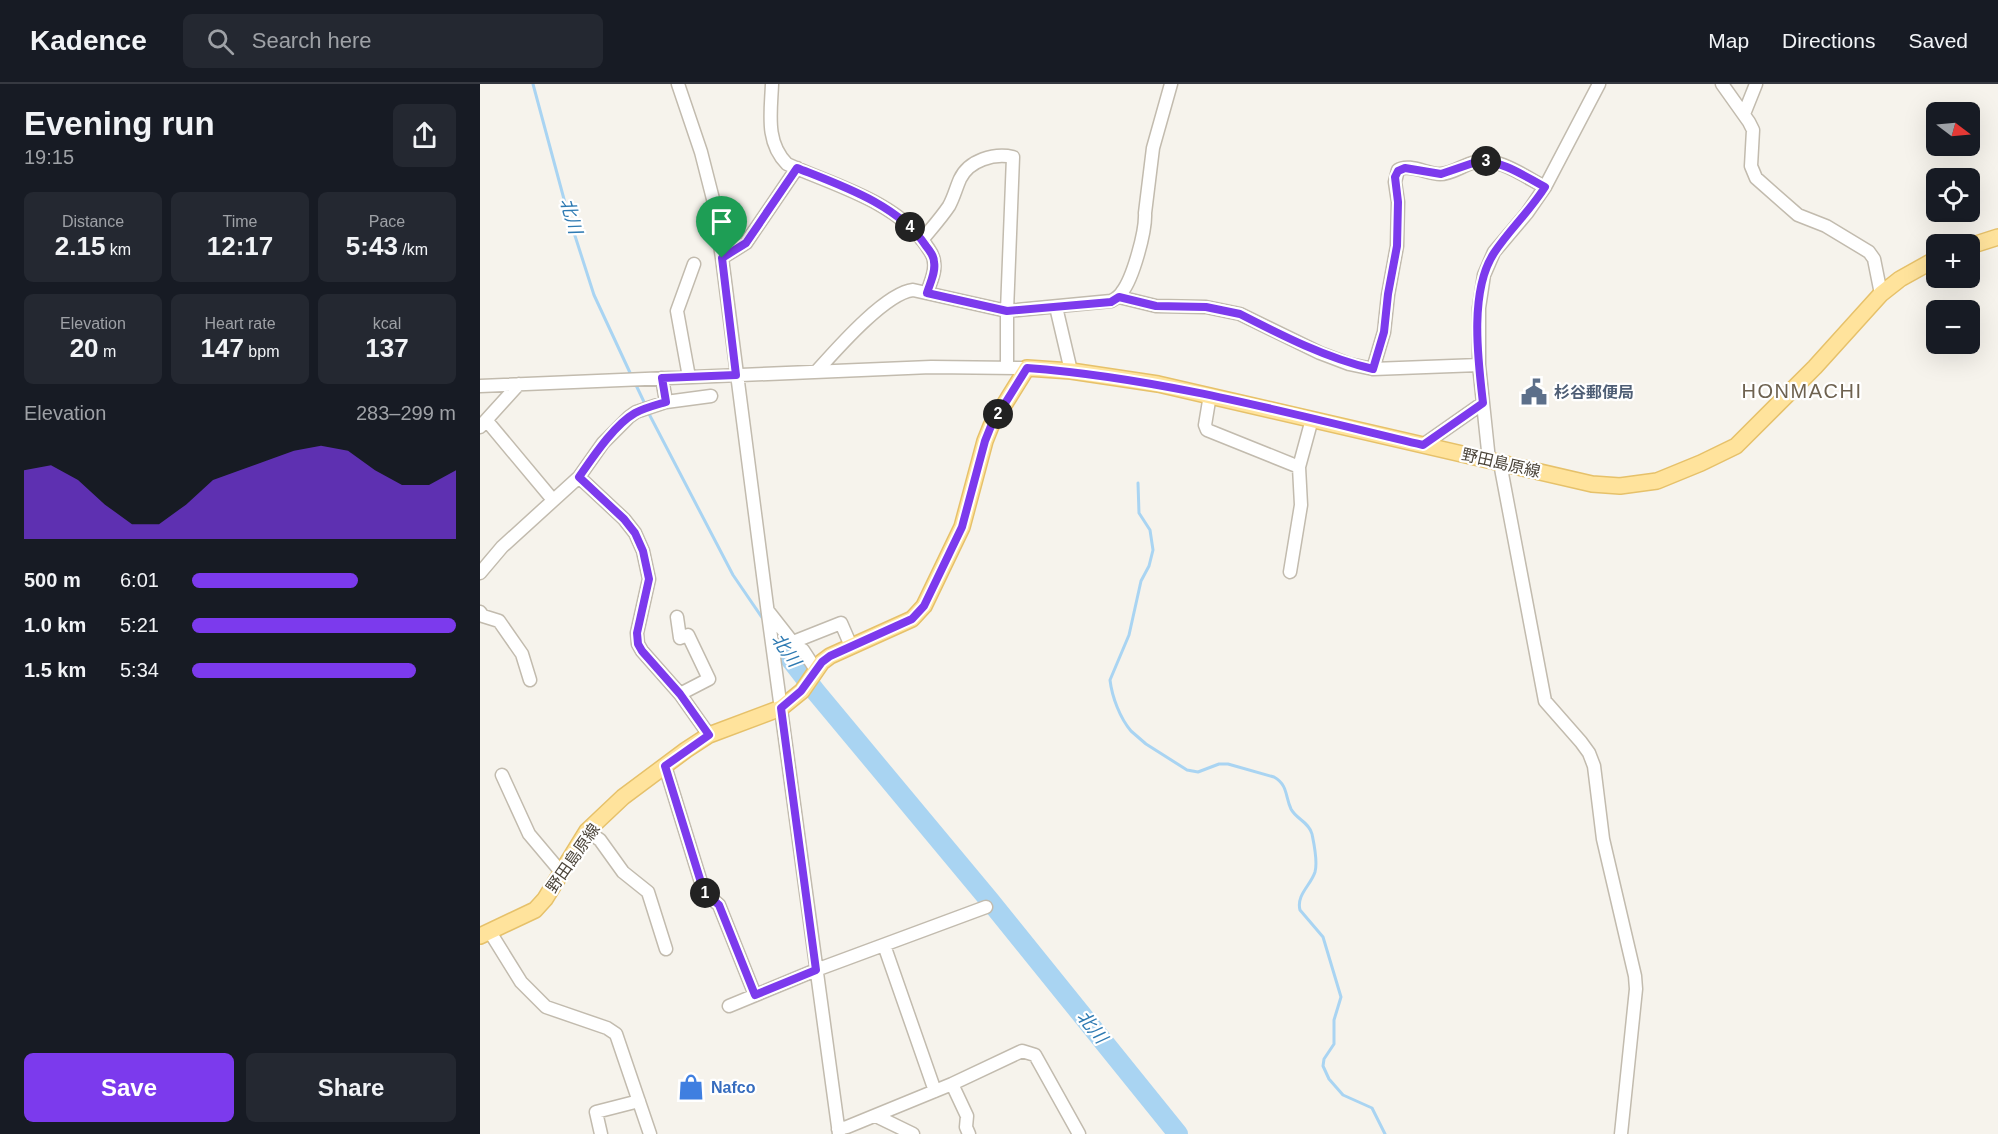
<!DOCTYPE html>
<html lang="en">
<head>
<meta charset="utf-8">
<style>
	:root { --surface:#171b24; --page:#242831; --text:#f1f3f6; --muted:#9ea1a6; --line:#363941; --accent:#7c3aed }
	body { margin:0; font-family:Helvetica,"Noto Sans JP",sans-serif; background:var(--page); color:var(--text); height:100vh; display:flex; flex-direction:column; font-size:22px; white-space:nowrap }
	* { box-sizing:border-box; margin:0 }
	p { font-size:20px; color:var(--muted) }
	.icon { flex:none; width:33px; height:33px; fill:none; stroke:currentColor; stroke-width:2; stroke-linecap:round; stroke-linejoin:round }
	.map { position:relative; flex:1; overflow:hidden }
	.panel { display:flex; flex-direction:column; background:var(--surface); width:480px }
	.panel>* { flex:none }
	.needle { width:39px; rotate:106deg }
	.controls { position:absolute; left:1446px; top:18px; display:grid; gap:12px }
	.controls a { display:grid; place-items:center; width:54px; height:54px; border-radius:9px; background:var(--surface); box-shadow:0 6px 24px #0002; font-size:30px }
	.pin { position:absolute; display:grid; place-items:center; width:51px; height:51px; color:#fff; margin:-62px -26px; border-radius:50% 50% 50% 0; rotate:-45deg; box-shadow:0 0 6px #0007 }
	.pin .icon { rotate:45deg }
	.km { position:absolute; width:30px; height:30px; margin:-15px; border-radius:50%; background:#222; color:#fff; font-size:16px; line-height:30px; text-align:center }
	.round { display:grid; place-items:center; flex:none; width:63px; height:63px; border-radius:9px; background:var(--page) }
	.summary { display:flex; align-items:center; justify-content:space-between; height:102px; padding:0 24px }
	h1 { font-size:33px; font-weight:800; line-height:45px }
	.stats { display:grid; grid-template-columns:repeat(3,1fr); gap:9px; height:102px; padding:6px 24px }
	.stats div { display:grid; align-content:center; border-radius:9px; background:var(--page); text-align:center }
	.stats b { font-size:26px; font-weight:800 }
	.stats small { font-size:16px; font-weight:400 }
	.stats p { font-size:16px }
	.chart { height:168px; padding:12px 24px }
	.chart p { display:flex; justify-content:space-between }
	.chart svg { width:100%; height:108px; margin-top:6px; fill:var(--accent); opacity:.7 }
	.primary-button { display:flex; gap:12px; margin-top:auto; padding:12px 24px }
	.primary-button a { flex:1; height:69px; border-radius:9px; background:var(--accent); color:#fff; font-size:24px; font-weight:800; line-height:69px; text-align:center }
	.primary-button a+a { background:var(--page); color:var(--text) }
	ul { padding:0 24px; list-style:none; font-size:20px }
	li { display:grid; grid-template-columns:96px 72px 1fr; align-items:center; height:45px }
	li i { height:15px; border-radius:8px; background:var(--accent) }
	header { display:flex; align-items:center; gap:36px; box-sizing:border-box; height:84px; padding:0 30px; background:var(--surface); border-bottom:2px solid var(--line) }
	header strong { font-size:28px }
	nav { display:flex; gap:33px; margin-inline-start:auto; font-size:21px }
	.search { width:420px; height:54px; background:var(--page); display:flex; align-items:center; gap:15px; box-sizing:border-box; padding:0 21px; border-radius:9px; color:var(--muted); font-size:22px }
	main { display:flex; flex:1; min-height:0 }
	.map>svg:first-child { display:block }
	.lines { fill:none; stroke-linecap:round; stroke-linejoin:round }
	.stream { stroke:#a9d4f2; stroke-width:3 }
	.river { stroke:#a9d4f2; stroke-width:20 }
	.minor-casing { stroke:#c2bbae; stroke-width:15 }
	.major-casing { stroke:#e6c16a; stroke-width:18 }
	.minor { stroke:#fff; stroke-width:12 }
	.major { stroke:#ffe39c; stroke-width:15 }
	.route-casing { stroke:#fff; stroke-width:12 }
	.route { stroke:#7c3aed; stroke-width:8 }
	.labels { text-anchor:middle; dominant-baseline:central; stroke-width:4.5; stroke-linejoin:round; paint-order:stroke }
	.service-label { font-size:16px; font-weight:bold; fill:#4e5e75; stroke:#fff; text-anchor:start }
	.street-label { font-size:16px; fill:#4b4439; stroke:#fff }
	.shop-label { font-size:16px; font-weight:bold; fill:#366cbe; stroke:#fff; text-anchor:start }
	.water-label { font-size:18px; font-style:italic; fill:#2e7ab2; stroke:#fff }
	.quarter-label { font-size:20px; letter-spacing:1.5px; fill:#6e6250; stroke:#fff }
</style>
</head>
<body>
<header>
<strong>Kadence</strong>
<div class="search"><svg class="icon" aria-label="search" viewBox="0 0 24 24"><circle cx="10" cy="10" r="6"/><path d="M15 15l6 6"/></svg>Search here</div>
<nav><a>Map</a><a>Directions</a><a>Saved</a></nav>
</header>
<main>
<section class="panel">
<div class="summary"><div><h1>Evening run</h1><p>19:15</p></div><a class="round"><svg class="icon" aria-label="share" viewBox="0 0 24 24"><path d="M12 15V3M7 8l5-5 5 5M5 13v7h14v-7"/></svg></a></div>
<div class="stats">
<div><p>Distance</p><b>2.15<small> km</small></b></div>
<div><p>Time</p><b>12:17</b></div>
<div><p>Pace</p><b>5:43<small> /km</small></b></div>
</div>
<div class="stats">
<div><p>Elevation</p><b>20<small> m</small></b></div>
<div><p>Heart rate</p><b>147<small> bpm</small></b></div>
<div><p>kcal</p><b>137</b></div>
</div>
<div class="chart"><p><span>Elevation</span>283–299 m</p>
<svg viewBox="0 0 160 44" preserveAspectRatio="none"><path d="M0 44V16L10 14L20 20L30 30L40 38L50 38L60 30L70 20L80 16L90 12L100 8L110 6L120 8L130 16L140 22L150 22L160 16V44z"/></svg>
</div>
<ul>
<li><b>500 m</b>6:01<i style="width:63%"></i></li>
<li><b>1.0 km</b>5:21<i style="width:100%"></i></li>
<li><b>1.5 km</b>5:34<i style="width:85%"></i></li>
</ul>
<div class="primary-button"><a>Save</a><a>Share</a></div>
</section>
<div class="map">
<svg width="1518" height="1050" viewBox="0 0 1518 1050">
	<rect width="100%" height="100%" fill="#f6f3ec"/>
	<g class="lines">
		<path class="stream" d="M 53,0 L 88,130 L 114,211 L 152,293
			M 155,299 L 165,320
			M 167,326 L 253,491 L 285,538
			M 658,399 L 659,429 L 670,446 L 673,466 L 669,482 L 661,497 L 649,551 L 630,596 C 632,613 640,634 651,647 L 666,660 L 707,686 L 718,688 L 739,680 L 748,680 L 794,693 C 808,701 805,712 811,725 C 816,735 829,738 832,750 C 834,760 838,777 835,788 C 831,801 816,811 820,826 L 843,853 L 861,913 L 854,936 L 854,960 L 844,975 L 843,982 L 849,995 L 863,1011 L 892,1024 L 905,1050
			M 297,556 L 308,572"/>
		<path class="river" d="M 308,572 L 336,608 L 510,817 L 698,1050"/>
		<g class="minor-casing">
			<path id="minor" d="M 198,0 L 221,68 L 233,115 L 242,174 L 288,530 L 359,1050
				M 292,0 C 291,28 285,58 307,80 C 353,101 416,117 446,161 C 449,166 454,171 454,178 C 456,188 450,199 447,209
				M 1242,0 L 1269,38 L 1273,46 L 1271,82 L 1276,94 L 1318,131 L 1346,142 L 1389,168 L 1394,175 L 1401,210
				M 1264,30 L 1276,0
				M 442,156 C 451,145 461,134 469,122 C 474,113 476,104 480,95 C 489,76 514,69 533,73 L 527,227 L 527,282
				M 242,174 L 266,159 L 317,84
				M 639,213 L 676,222 L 726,223 L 760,230 L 840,269 L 869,280 L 893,285 L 999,281
				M 576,223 L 591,287
				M 893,285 L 904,248 L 908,211 L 917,162 L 918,118 L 915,98 L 918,86 C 929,79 947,90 960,90 C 972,90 983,81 995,78 C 1018,72 1045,93 1065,103
				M 336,288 C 355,267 405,209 433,206 L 527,227 L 631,217 C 635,215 639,213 642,208 C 653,194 666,147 665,129 L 673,64 L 691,0
				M 209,293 L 197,227 L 214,180
				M 182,294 L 186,318
				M 0,302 L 451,283 L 547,284
				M 730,311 L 725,341 L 727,346 L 819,383
				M 7,337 L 73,416
				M 0,343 L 39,300
				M 943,361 L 1003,319
				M 1009,376 L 999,281 L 999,224 L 1004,191 L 1014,168 L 1047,129 L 1065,103 L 1119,0
				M 1020,379 L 1065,617 L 1101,658 L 1109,669 L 1114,682 L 1123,755 L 1155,892 L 1156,905 L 1141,1050
				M 99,393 L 144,435 L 155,449 L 163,467 L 169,495 L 157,549 L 158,560 L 162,567 L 200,610 L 229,651
				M 810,488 L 821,421 L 819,383 L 832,335
				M 0,489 L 22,463 L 99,393 L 123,359 L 149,333 L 156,328 L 186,318 L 231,312
				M 288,527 L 317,564 L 323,566 L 336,586
				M 0,528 L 3,532 L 19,537 L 42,570 L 50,596
				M 197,533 L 200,554 L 208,551 L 229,595 L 200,610
				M 313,558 L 361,539 L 371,562
				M 185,682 L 224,808 L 239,821 L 275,911
				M 22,691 L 49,750 L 81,788
				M 107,747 L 120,756 L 143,788 L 168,808 L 186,865
				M 10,848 L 41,898 L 66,923 L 127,944 L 136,950 L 170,1050
				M 404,861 L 455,1007
				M 249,922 L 336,886 L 506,823
				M 472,1000 L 487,1032 L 486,1043 L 489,1050
				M 396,1032 L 433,1050
				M 358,1045 L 367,1043 L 472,1000 L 542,967 L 555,971 L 599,1050
				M 121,1050 L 116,1028 L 159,1017"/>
		</g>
		<g class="major-casing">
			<path id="major" d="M 1490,162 L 1518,153
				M 0,852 L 55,826 L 65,815 L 107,747 L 143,713 L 206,666 L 229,651 L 301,624 L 322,607 L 342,578 L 350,572 L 432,535 L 444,522 L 482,443 L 505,357 L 511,342 L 547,284 L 591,287 L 678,300 L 1112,400 L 1140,402 L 1177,397 L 1221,379 L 1256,362 L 1335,283 L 1401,210 L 1420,195 L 1456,175"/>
		</g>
		<use href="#minor" class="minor"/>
		<use href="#major" class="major"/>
	</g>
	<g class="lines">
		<g class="route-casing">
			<path id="route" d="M 999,77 C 1023,77 1044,92 1065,103 C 1050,127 1029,146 1014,169 C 989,207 998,276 1003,319 L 943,361 C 812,330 681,294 547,284 L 511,342 L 505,357 L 482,443 L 444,522 L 432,535 L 350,572 L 342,578 L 321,607 L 301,624 L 336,886 L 275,911 L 239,821 L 224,808 L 185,682 L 229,651 L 200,610 L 162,567 L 158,560 L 157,549 L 169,495 L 163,467 L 155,449 L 144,435 L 99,393 C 113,373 134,341 155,329 C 164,324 176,321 186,318 L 182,294 L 256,291 L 242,174 L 266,159 L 317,84 C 360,101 419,121 446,162 C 450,167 454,172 454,178 C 456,188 450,199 447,209 L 527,227 L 631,218 L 639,213 L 676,222 L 726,223 L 760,230 C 803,252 846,274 893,285 L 904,248 L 908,210 L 917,162 L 918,118 L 915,93 L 918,87 L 925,84 L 961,90 Z"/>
		</g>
		<use href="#route" class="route"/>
	</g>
	<defs>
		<g id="civic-bare" transform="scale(2.07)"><path d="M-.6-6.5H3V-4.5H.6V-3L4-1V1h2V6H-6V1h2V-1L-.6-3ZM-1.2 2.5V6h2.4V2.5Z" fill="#5c6f8a" stroke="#fff" stroke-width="2.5" paint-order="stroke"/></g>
		<g id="shop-bare" transform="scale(2.07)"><path d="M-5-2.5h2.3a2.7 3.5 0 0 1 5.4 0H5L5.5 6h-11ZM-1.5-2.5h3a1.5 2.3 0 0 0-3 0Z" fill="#3f7fe0" stroke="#fff" stroke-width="2.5" paint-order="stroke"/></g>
	</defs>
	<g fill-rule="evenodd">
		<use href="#civic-bare" x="1054" y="308"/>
		<use href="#shop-bare" x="211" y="1003"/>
	</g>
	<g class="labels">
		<g class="service-label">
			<text x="1074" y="308">杉谷郵便局</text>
		</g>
		<g class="street-label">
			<text transform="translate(1021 379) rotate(13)">野田島原線</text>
			<text transform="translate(93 774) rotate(-55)">野田島原線</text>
		</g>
		<g class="shop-label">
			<text x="231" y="1003">Nafco</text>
		</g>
		<g class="water-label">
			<text transform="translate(91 132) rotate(74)">北川</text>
			<text transform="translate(306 566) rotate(55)">北川</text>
			<text transform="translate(612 943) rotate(51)">北川</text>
		</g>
		<g class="quarter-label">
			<text x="1322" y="307">HONMACHI</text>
		</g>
	</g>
</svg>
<div class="controls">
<a><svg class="needle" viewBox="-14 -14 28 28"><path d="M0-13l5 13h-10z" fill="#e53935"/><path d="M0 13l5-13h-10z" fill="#9ea1a6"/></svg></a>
<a><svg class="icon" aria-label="locate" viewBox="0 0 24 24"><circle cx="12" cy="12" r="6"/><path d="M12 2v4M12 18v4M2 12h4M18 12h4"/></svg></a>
<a>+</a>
<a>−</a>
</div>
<div class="pin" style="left:242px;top:174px;background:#1e9e55"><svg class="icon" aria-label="arrive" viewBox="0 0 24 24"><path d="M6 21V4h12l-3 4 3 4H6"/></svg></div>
<b class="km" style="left:225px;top:809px">1</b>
<b class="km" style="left:518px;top:330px">2</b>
<b class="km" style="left:1006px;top:77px">3</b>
<b class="km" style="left:430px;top:143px">4</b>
</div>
</main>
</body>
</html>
